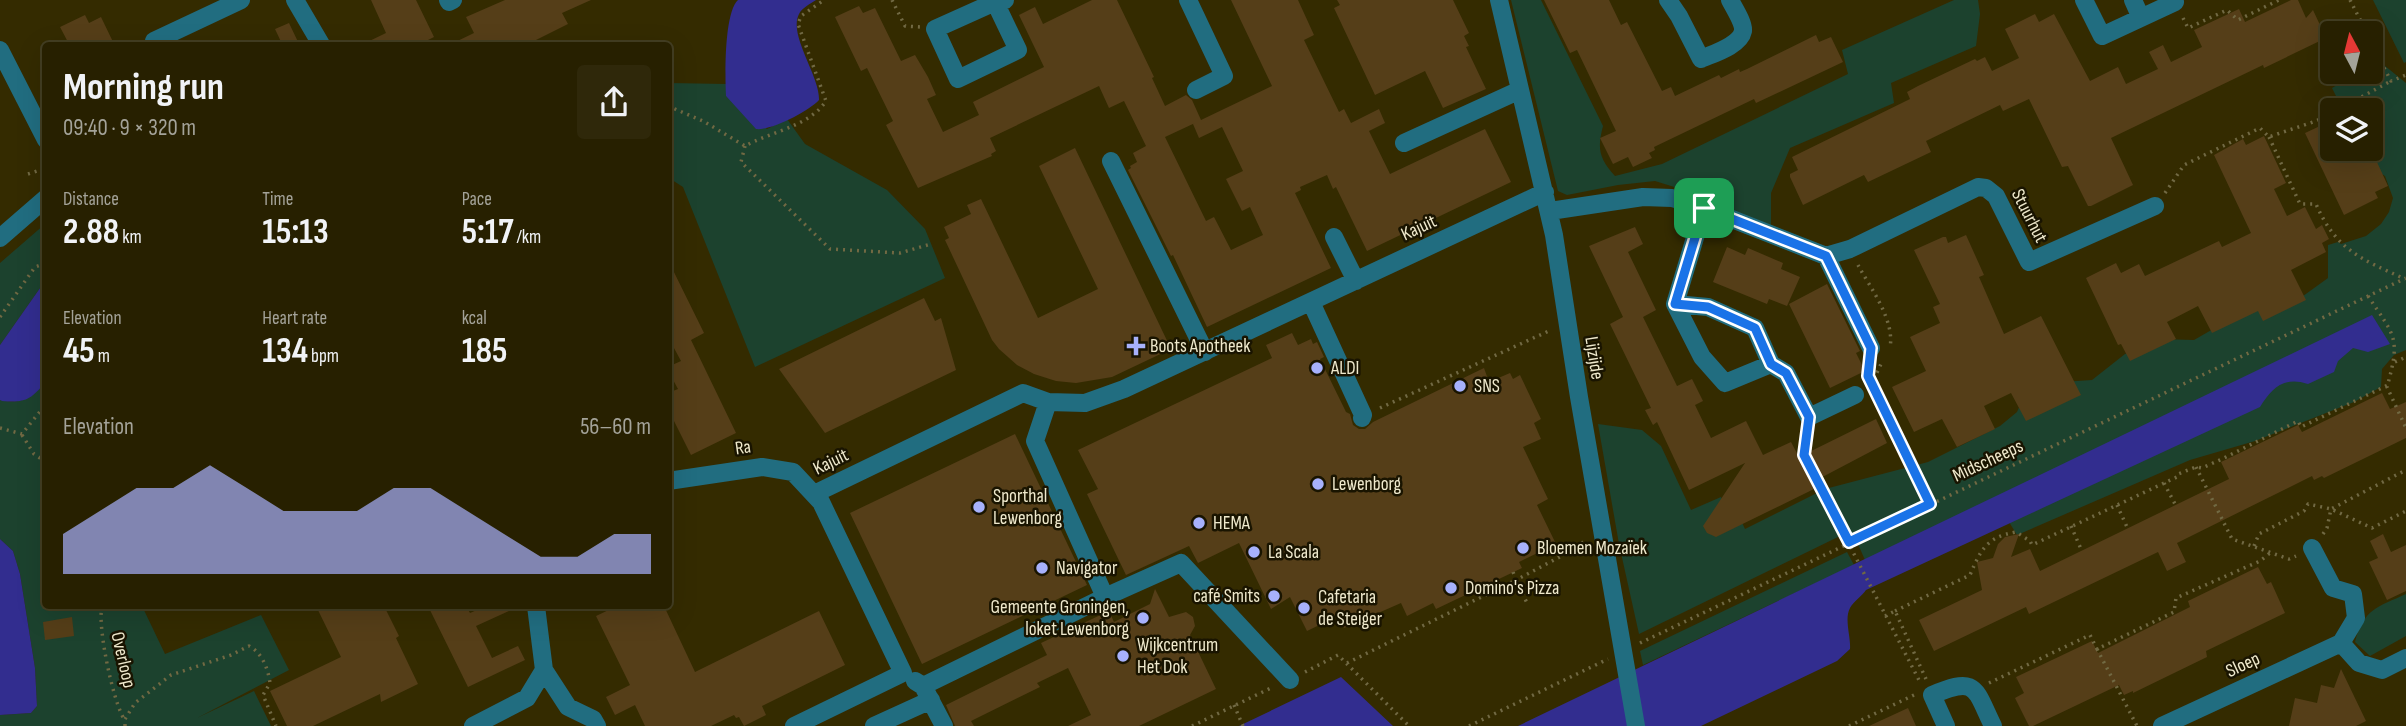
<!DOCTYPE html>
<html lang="en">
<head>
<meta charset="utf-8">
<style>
	:root { --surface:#272000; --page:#2f280a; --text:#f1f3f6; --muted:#a4a399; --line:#433e22; --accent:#a7b1fc }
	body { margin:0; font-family:"Sofia Sans Condensed",sans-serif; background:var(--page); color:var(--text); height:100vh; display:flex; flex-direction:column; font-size:26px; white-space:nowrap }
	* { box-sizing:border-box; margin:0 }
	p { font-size:23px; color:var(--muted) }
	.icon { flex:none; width:38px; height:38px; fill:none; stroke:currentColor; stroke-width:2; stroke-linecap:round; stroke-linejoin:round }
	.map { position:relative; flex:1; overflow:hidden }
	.panel { position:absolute; left:42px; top:42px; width:630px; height:567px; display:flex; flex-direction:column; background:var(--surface); border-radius:7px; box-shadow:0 7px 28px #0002,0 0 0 2px var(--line) }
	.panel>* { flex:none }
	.needle { width:46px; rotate:353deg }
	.tools { position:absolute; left:2320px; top:21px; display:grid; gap:14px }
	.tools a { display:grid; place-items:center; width:63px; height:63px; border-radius:7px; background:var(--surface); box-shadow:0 7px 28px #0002,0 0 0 2px var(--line); font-size:35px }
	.pin { position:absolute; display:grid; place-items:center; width:60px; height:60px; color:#fff; margin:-30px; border-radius:14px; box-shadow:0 4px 10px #0006 }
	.round { display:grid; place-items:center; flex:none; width:74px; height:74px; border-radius:7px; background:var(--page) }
	.head { display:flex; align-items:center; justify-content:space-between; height:119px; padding:0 21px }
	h1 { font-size:38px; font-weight:700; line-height:52px }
	.stats { display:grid; grid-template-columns:repeat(3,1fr); gap:10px; height:119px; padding:7px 21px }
	.stats div { display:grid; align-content:center }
	.stats b { font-size:35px; font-weight:700 }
	.stats small { font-size:19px; font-weight:400 }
	.stats p { font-size:19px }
	.chart { height:196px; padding:14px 21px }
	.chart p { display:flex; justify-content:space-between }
	.chart svg { width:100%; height:126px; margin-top:7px; fill:var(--accent); opacity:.7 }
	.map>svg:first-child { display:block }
	.green { fill:#1c422e }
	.water { fill:#322d8f }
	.building { fill:#553e18; fill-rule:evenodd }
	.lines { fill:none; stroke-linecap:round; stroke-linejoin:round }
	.path { stroke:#716943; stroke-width:3.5; stroke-dasharray:2 5; stroke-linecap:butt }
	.minor { stroke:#216d80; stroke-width:18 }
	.route-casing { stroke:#fff; stroke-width:14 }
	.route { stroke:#1a73e8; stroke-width:9 }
	.poi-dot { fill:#a7b1fc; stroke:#191400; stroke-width:2.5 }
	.labels { text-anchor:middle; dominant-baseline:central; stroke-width:5; stroke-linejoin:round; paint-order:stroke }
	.street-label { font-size:19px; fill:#efe9cc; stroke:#191400 }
	.poi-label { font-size:19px; fill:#efe9cc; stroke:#191400; text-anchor:start }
</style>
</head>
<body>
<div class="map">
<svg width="2406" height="726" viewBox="0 0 2406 726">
	<rect width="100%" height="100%" fill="#342b00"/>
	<path class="green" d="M 1511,0 L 1541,0 L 1603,126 C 1597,149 1599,158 1615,176 L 1662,164 L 1848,74 L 1842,50 L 1954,0 L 1978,0 L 1980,14 L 1976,46 L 1891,83 L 1894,103 L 1790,148 L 1771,193 L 1771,225 L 1684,190 L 1655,181 L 1618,185 L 1567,195 L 1558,191 Z
		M 2373,0 L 2406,0 L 2406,62 L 2404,63 Z
		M 2379,61 L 2406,83 L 2406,350 L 2394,355 L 2382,369 L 2381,387 L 2354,402 L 2255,441 L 2190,460 L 2017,535 L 1995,499 L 1865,560 L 1854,535 L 1838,537 L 1639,634 L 1619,544 L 1598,424 L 1642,430 L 1661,446 L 1691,510 L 1721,497 L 1731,519 L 1739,516 L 1745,529 L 1825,489 L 1928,462 L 2000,426 L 2017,412 L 2020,405 L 2062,382 L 2092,380 L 2125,354 L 2158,339 L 2194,340 L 2248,309 L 2292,304 L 2328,278 L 2328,245 L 2338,242 L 2341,244 L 2366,236 L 2381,224 L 2389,212 L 2393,198 L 2385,176 L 2370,167 L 2361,149 L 2371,149 L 2371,110 L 2343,110 L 2332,88 L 2359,72 L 2371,72 L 2371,65 Z
		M 668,83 L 726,84 L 726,96 L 767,129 L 787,119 L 805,144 L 887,190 L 925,229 L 945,278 L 755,367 L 683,187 L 669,178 Z
		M 45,224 L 45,281 L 0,345 L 0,263 Z
		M 45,383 L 46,606 L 142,606 L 165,654 L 261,615 L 289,670 L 197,718 L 254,691 L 271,726 L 0,726 L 0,715 L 31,713 L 37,706 L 35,668 L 20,574 L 13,551 L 0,539 L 0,400 C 21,405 32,398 45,383 Z
		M 1847,552 L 1854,565 L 1643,665 L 1640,651 Z
		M 2406,594 L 2406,636 L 2370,656 L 2355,642 C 2364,608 2378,607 2406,594 Z"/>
	<path class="water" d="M 738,0 L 816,0 C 810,4 802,8 799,14 C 788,35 820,76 819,100 C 809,111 771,131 756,129 L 726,96 C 725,76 724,13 738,0 Z
		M 45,281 L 45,383 C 30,400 25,403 2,401 L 0,400 L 0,345 Z
		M 2372,315 L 2390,344 L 2368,352 L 2353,348 L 2338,361 L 2334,372 L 2308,384 C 2284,376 2272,388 2260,407 L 1866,590 C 1862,596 1853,602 1850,608 C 1844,619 1851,637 1850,649 L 1837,661 L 1701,726 L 1518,726 Z
		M 0,539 L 13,551 L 20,574 L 35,668 L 37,706 L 31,713 L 0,715 Z
		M 1341,677 L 1393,726 L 1239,726 Z"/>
	<path class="building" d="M 371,0 L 416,0 L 434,37 L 416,46 L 359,46 L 386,33 Z
		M 505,0 L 591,0 L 562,13 L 568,24 L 524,46 L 447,46 L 474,33 L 466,17 Z
		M 1092,0 L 1117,0 L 1154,77 L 1152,78 L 1165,106 L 1186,95 L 1192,100 L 1201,120 L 1272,86 L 1231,0 L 1298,0 L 1314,35 L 1304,40 L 1339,112 L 1344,109 L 1351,123 L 1379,109 L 1385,123 L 1369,131 L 1390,174 L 1485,129 L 1511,182 L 1367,251 L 1336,187 L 1333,189 L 1327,175 L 1300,187 L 1301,190 L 1295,193 L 1331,268 L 1207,327 L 1173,255 L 1171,256 L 1128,170 L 1131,168 L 1130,166 L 1137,162 L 1133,153 L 1146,146 L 1124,101 L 1109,108 L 1099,86 L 990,138 L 996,151 L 991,154 L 992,156 L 918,188 L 886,125 L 893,121 L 867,68 L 861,71 L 835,17 L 859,6 L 863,13 L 875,8 L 901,61 L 915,55 L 928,77 L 936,95 L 927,99 L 943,132 L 979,115 L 973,102 L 1044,67 L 1019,15 L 1035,7 L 1043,24 ZM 1195,123 L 1193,124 L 1199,138 L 1222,127 L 1243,171 L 1226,179 L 1242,211 L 1250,207 L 1263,235 L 1231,250 L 1214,217 L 1206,221 L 1165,137 Z
		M 1337,0 L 1453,0 L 1469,33 L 1464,36 L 1469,46 L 1466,47 L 1486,89 L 1443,108 L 1425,71 L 1375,95 L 1334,8 L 1340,5 Z
		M 1544,0 L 1609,0 L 1621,25 L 1627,22 L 1662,91 L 1671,87 L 1675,96 L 1719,75 L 1721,78 L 1739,69 L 1740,72 L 1747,69 L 1816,35 L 1819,42 L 1831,37 L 1843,62 L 1756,103 L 1754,99 L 1654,147 L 1655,150 L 1649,153 L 1652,158 L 1633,167 L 1628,157 L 1613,164 L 1600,138 L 1616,131 L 1577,50 L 1570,53 Z
		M 2291,0 L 2298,0 L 2306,18 L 2313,10 L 2326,38 L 2264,68 L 2263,65 L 2111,138 L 2133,185 L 2091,206 L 2088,206 L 2068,166 L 2062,167 L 2029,99 L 2003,111 L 2000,105 L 1926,141 L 1931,152 L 1868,182 L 1864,175 L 1803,205 L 1790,177 L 1790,174 L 1798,170 L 1792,157 L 1910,99 L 1907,92 L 1918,86 L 1975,59 L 1977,61 L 1985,57 L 1992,71 L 2019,58 L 2005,29 L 2035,14 L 2039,22 L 2054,14 L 2090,81 L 2118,67 L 2126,84 L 2158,69 L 2149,52 L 2163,45 L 2171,62 L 2202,47 L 2194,30 L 2239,9 L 2245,22 Z
		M 85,15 L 89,23 L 101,17 L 115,46 L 70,46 L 60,27 Z
		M 289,23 L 300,46 L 283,46 L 275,29 Z
		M 2333,120 L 2333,149 L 2371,149 L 2388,186 L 2375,192 L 2378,198 L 2344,215 L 2305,133 Z
		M 2264,136 L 2286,183 L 2274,189 L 2287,216 L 2305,207 L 2316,229 L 2322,225 L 2329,239 L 2322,243 L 2326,252 L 2291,270 L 2306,300 L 2263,321 L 2258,311 L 2212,333 L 2198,306 L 2167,322 L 2176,339 L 2130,361 L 2121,344 L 2118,345 L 2086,278 L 2116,263 L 2121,273 L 2139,264 L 2145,276 L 2219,241 L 2222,247 L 2251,233 L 2214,155 L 2243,139 L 2246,145 Z
		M 1075,148 L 1171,349 L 1112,377 L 1076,383 L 1056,381 L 1034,374 L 1017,365 L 999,349 L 992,340 L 945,240 L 949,238 L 944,227 L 971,214 L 967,205 L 981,199 L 1038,318 L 1098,289 L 1039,166 Z
		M 1635,227 L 1643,244 L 1628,252 L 1656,310 L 1643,317 L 1677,386 L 1692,379 L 1703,401 L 1695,405 L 1711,438 L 1746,421 L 1763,455 L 1791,442 L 1799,457 L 1876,419 L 1887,443 L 1811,483 L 1814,489 L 1716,537 L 1707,533 L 1703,526 L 1745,463 L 1689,490 L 1657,422 L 1653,425 L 1645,410 L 1651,408 L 1610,324 L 1623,317 L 1589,246 Z
		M 1966,235 L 1984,275 L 1979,277 L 2004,334 L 2041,316 L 2081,395 L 2026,421 L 2011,393 L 1984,406 L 1995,429 L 1957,447 L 1942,419 L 1914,432 L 1892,387 L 1926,371 L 1910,337 L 1940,323 L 1933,307 L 1940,304 L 1914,250 L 1943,237 L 1946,237 L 1948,243 Z
		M 1727,247 L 1745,255 L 1748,248 L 1783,263 L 1781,269 L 1800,277 L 1787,306 L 1769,299 L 1767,304 L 1713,282 Z
		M 668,260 L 704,333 L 691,340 L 736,433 L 691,455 L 668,409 L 668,393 L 678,389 L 671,376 L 674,374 L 670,366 L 681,361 L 668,337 Z
		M 1827,284 L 1860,351 L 1856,353 L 1865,371 L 1830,388 L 1789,304 Z
		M 924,298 L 935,321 L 941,318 L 956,370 L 825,433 L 779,369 Z
		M 1292,333 L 1298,345 L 1311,339 L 1313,344 L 1317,342 L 1324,357 L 1320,359 L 1346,412 L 1350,414 L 1353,425 L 1359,429 L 1365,429 L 1373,422 L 1484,368 L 1489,382 L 1510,373 L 1513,379 L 1520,375 L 1541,419 L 1534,423 L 1541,439 L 1523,447 L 1548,499 L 1537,505 L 1556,544 L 1519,562 L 1522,568 L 1436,609 L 1433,603 L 1407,616 L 1401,603 L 1344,628 L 1338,616 L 1307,631 L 1290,597 L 1271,609 L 1239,543 L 1198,563 L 1189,546 L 1126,575 L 1087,494 L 1098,489 L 1078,450 L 1272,358 L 1266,345 Z
		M 2382,393 L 2390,409 L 2406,402 L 2406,438 L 2324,478 L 2322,476 L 2314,480 L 2312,476 L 2177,543 L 2186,562 L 2167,571 L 2158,552 L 2029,614 L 2026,607 L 1934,651 L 1919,620 L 1982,590 L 1977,562 L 1993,558 L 1998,544 L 2005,537 L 2019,534 L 2011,557 L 2030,549 L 2040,571 L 2229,479 L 2221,462 L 2298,425 L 2302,432 Z
		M 1015,434 L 1087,585 L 922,664 L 850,513 Z
		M 2383,534 L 2391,552 L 2406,545 L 2406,591 L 2387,600 L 2369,562 L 2378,558 L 2370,541 Z
		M 2258,567 L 2267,584 L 2271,582 L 2285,613 L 2206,651 L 2207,657 L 2133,693 L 2133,691 L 2124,695 L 2119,685 L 2033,726 L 2029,726 L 2015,698 L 2024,693 L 2016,677 L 2092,641 L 2098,653 L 2190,607 L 2188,601 Z
		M 1155,589 L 1169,617 L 1186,612 L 1193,617 L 1195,626 L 1190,635 L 1216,689 L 1139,726 L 1068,726 L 1091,715 L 1068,668 L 1037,683 L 1040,687 L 971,721 L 974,726 L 955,726 L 946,705 L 1047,655 L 1041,643 L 1109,611 L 1114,622 L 1150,604 Z
		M 316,606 L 384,606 L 399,636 L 396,638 L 418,684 L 381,702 L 380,694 L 313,726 L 287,726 L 270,691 L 341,657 Z
		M 428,606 L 466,606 L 470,613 L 486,606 L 520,606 L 476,626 L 492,658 L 518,646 L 525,660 L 468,687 Z
		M 617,606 L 664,606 L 695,672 L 819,611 L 845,665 L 762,706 L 766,715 L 744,726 L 739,717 L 736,718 L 734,715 L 711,726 L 645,726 L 635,705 L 615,715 L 606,697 L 630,685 L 596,616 Z
		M 72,617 L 74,636 L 45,640 L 43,622 Z
		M 2341,669 L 2366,721 L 2356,726 L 2289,726 L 2295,698 L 2317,703 L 2321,685 L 2334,688 Z
		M 1908,708 L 1916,726 L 1869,726 Z"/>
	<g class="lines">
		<path class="path" d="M 892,0 L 905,26 L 920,27
			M 2350,0 L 2367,33
			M 2183,18 L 2188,28 L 2227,10 L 2238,20 L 2279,0
			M 2371,43 L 2391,81 L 2406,75
			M 668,106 L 703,121 L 745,146 C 770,132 810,126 826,101 L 798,24 L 801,16 L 824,0
			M 2337,110 L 2391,81
			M 2269,137 L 2300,204 L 2316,204 C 2336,250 2361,259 2405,279
			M 745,146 L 741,162 L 830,249 L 900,253 L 931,244
			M 28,174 L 46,168
			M 2165,193 L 2184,165 L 2260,128 L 2269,137 C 2290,129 2315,123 2333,113
			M 1858,265 C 1871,289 1895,320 1890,348
			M 2368,296 C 2395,337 2401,337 2387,387 L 2406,428
			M 0,317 L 35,267 L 46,263
			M 2395,362 L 2406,357
			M 1869,363 L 1868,376 L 1930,504
			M 1874,386 L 1874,379 L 1881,364
			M 1380,408 L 1551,330
			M 0,428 L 22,434 L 46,404
			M 1806,433 L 1803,455 L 1921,684
			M 22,435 L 34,454 L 46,462
			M 2196,467 L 2232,539 L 2289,559 L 2296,556
			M 2164,483 L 2175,504
			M 2117,505 L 2127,527
			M 2071,526 L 2081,549
			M 2323,534 L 2327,528 L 2331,509 L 2406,470
			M 2254,546 L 2259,534 L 2304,511 L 2308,504 L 2331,509 L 2372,528 L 2406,511
			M 1513,572 L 1516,580 L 1571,551 L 1586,540
			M 102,606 C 97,626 113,701 124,719
			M 1895,611 L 1970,575 C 1981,549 1987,537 2016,532 L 2030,541 L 2032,545 L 2177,477 L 2178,474 L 2196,467 L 2202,468 L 2222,459 L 2298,421 L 2301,427 L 2388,385
			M 1885,616 L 1895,611 L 1926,679
			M 1640,643 L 2406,278
			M 2097,649 L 2137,726
			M 1347,663 L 1516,580 L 1527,603
			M 1305,672 L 1338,655 L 1409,726
			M 1989,683 L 2090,635 L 2097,649 L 2174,612 L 2176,598 L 2260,561 L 2270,553
			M 1234,705 L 1243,726
			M 125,726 L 125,719 L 135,703 L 171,675 L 231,655 L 249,646 C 262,653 268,668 270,683 L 263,695 L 276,726
			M 1192,726 L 1273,687
			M 1469,726 L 1608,659
			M 1849,726 L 1914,695"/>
		<path class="minor" d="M 295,0 L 322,46
			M 448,0 L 449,2 L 453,0
			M 1188,0 L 1224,76 L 1196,90
			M 1499,0 L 1554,235 L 1579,397 L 1636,726
			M 1668,0 L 1679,16 L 1701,59 C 1712,54 1740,46 1743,31 C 1744,23 1734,8 1730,0
			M 2084,0 L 2102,36 L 2175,2 L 2174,0
			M 2133,0 L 2141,18
			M 995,2 L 1018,50 L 958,79 L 935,29 L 995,2 L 1005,0
			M 154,41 L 241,0
			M 0,50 L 46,140
			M 1404,143 L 1520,90
			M 1111,161 L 1205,352
			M 1704,208 L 1675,304 L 1702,357 L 1725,383 L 1771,364 L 1786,373 L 1809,417 L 1855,395
			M 1550,211 L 1643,197 L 1672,198 L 1704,208 L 1826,256 L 1850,249 L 1978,187 L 1986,188 L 1996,196 L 2029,262 L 2155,206
			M 1334,237 L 1356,281
			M 0,238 L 46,198
			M 1826,256 L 1871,348
			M 1311,302 L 1363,415 L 1362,418
			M 1675,304 L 1708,307 L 1755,328 L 1771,364
			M 1048,402 L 1035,441 L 1105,597 L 1181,563 L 1290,680
			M 668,481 L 762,467 L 793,472 L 821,502 L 903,673
			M 814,494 L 1023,393 L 1048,402 L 1085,403 L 1124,389 L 1545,192
			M 2312,548 L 2333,588 L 2353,594 L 2356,618 L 2341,643
			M 544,670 L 568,707 L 593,719 L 597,726
			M 915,681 L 923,686 L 944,726
			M 923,686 L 1105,597
			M 473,726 L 527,698 L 544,670 L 536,606
			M 794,726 L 903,673
			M 874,726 L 931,700
			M 1946,726 L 1932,695 C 1977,676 1974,687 1993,726
			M 2162,726 L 2341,643 L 2359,663 L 2382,670 L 2406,658"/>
	</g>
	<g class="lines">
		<g class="route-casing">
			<path id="route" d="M 1704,208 L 1826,256 L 1871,348 L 1868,376 L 1930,504 L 1849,542 L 1804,455 L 1809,417 L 1786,373 L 1771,364 L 1755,328 L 1708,307 L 1675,304 Z"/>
		</g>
		<use href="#route" class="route"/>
	</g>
	<g class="poi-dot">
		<path d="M1132.5 335.5h7v7h7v7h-7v7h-7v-7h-7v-7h7z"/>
		<circle cx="1317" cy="368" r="7"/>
		<circle cx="1460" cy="386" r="7"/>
		<circle cx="1318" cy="484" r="7"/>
		<circle cx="979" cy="507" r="7"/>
		<circle cx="1199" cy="523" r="7"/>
		<circle cx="1523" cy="548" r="7"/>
		<circle cx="1254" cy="552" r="7"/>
		<circle cx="1042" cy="568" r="7"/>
		<circle cx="1451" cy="588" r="7"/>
		<circle cx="1274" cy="596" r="7"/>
		<circle cx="1304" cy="608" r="7"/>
		<circle cx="1143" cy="618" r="7"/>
		<circle cx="1123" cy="656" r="7"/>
	</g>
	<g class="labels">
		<g class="street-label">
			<text transform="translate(2029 216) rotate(63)">Stuurhut</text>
			<text transform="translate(1419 228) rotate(-25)">Kajuit</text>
			<text transform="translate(1594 358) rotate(81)">Lijzijde</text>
			<text transform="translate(743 448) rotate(-8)">Ra</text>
			<text transform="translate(1988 461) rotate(-25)">Midscheeps</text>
			<text transform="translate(831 462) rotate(-26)">Kajuit</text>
			<text transform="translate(123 660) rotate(77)">Overloop</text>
			<text transform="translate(2243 665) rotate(-25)">Sloep</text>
		</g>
		<g class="poi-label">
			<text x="1150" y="346">Boots Apotheek</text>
			<text x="1331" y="368">ALDI</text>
			<text x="1474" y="386">SNS</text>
			<text x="1332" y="484">Lewenborg</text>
			<text x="993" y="496">Sporthal<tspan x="993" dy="22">Lewenborg</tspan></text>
			<text x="1213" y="523">HEMA</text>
			<text x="1537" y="548">Bloemen Mozaïek</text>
			<text x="1268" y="552">La Scala</text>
			<text x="1056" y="568">Navigator</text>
			<text x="1465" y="588">Domino's Pizza</text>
			<text x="1260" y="596" text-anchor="end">café Smits</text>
			<text x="1318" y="597">Cafetaria<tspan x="1318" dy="22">de Steiger</tspan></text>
			<text x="1129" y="607" text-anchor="end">Gemeente Groningen,<tspan x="1129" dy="22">loket Lewenborg</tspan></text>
			<text x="1137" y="645">Wijkcentrum<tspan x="1137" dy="22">Het Dok</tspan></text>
		</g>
	</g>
</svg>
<div class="tools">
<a><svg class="needle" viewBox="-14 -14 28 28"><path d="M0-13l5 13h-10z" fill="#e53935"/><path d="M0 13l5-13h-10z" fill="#a4a399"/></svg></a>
<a><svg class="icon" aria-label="layers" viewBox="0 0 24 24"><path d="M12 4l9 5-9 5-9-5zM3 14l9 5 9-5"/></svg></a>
</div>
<div class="pin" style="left:1704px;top:208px;background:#1e9e55"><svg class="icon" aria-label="arrive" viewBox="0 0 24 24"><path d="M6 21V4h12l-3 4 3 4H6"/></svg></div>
<section class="panel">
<div class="head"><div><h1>Morning run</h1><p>09:40 · 9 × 320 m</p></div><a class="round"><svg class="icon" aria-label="share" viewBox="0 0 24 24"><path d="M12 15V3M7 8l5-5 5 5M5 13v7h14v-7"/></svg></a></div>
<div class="stats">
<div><p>Distance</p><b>2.88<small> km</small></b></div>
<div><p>Time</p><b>15:13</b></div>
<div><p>Pace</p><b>5:17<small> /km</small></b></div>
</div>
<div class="stats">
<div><p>Elevation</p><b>45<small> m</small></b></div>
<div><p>Heart rate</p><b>134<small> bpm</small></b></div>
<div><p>kcal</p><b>185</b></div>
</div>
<div class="chart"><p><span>Elevation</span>56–60 m</p>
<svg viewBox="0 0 160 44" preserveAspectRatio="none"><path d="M0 44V30L10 22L20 14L30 14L40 6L50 14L60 22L70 22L80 22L90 14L100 14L110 22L120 30L130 38L140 38L150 30L160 30V44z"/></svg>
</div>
</section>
</div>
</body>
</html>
